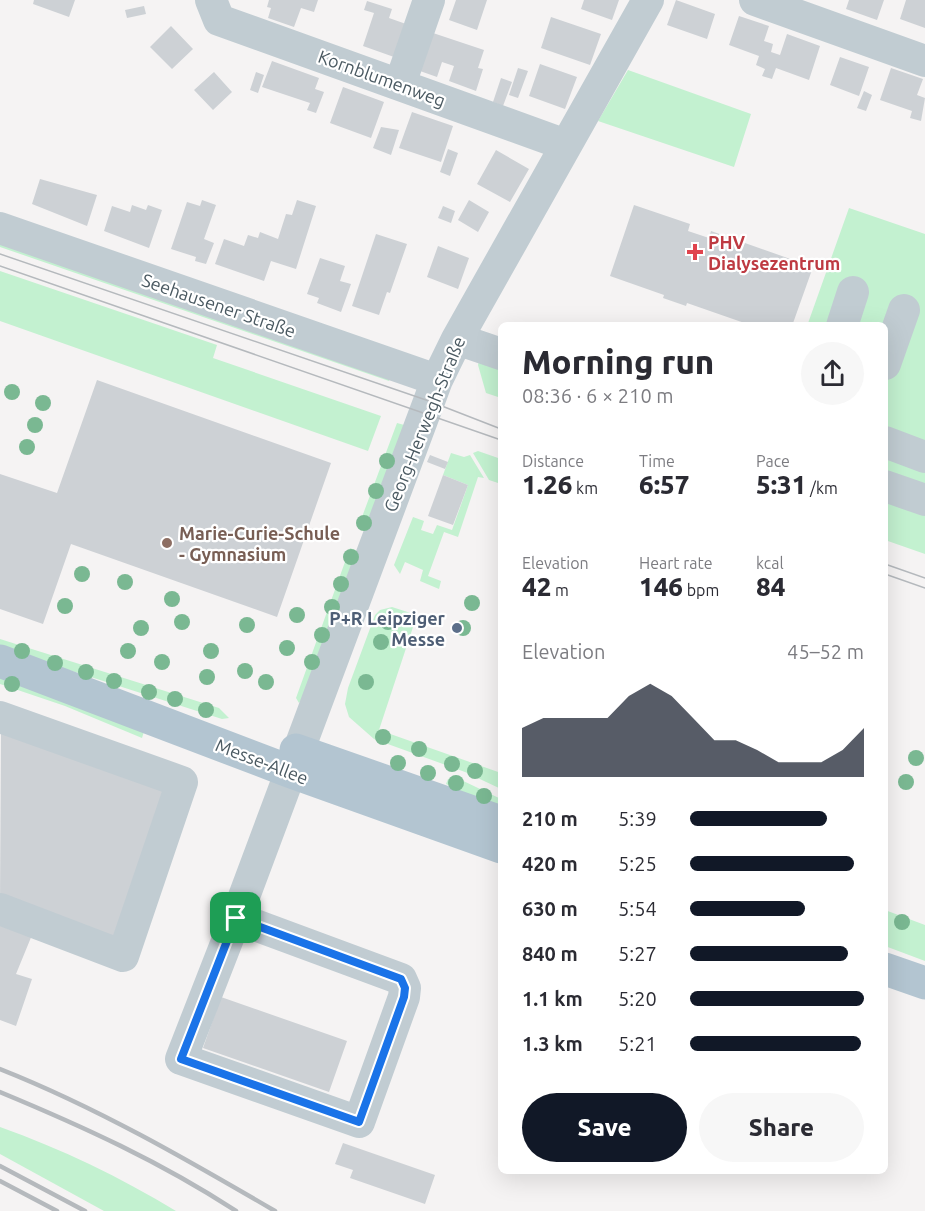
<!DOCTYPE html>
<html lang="en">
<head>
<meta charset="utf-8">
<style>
	:root { --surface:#fff; --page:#f7f7f7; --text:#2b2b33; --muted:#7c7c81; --accent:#111827 }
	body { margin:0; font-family:Ubuntu,sans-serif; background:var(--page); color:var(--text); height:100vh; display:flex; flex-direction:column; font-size:22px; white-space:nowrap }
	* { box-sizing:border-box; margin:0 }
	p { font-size:20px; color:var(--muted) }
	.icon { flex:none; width:33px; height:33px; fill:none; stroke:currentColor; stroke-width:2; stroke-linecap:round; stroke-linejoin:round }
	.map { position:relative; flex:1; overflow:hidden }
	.panel { position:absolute; left:498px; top:322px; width:390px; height:852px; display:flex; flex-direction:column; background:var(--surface); border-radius:9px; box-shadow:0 6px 24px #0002 }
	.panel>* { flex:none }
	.pin { position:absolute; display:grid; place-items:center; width:51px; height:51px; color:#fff; margin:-26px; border-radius:12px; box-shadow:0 3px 9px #0006 }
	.round { display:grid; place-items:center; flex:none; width:63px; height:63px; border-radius:32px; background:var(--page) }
	.head { display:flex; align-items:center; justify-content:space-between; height:102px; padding:0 24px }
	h1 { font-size:33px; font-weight:800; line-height:45px }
	.stats { display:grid; grid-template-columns:repeat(3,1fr); gap:9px; height:102px; padding:6px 24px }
	.stats div { display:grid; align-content:center }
	.stats b { font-size:26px; font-weight:800 }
	.stats small { font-size:16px; font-weight:400 }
	.stats p { font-size:16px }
	.chart { height:168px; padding:12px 24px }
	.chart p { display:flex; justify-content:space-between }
	.chart svg { width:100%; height:108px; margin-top:6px; fill:var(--accent); opacity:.7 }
	.button { display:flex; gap:12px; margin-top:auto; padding:12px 24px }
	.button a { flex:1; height:69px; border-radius:36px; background:var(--accent); color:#fff; font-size:24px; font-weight:800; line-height:69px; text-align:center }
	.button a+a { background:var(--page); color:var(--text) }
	ul { padding:0 24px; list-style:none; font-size:20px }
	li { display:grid; grid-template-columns:96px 72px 1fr; align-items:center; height:45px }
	li i { height:15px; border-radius:8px; background:var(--accent) }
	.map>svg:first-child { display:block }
	.green { fill:#c3f1d0 }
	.building { fill:#cdd1d5 }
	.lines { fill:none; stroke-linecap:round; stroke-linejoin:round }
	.minor { stroke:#c1ccd2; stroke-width:32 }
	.major { stroke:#b3c5d1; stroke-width:33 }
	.tram { stroke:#b5b9bd; stroke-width:1.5 }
	.rail { stroke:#b5b9bd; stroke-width:4.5 }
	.tree { fill:#7ab892 }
	.route-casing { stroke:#fff; stroke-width:12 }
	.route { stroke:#1a73e8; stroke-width:8 }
	.health-dot { fill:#e0444e; stroke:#fff; stroke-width:2 }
	.education-dot { fill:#8d6e63; stroke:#fff; stroke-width:2 }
	.service-dot { fill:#5c6f8a; stroke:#fff; stroke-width:2 }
	.labels { text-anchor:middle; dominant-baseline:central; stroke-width:4.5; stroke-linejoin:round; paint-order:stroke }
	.street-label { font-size:18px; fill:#4a5961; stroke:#fff }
	.health-label { font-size:18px; font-weight:bold; fill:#be3a42; stroke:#fff; text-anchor:start }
	.education-label { font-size:18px; font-weight:bold; fill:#785e54; stroke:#fff; text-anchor:start }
	.service-label { font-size:18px; font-weight:bold; fill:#4e5e75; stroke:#fff; text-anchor:end }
</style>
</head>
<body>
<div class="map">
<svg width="925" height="1211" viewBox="0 0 925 1211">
	<rect width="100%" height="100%" fill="#f5f3f3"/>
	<path class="green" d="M 628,70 L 751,114 L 734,167 L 598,121 Z
		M 849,208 L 925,234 L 925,484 L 885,470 L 885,326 L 807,326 Z
		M 0,237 L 392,373 L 389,381 L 0,247 Z
		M 0,271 L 217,345 L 213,358 L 381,416 L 368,451 L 0,321 Z
		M 480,356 L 501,363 L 501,398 L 486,393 L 478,365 Z
		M 397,423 L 408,426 L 369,529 L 359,525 Z
		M 478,451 L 501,459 L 501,484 L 489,480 L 473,453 Z
		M 451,453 L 464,457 L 470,455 L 484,478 L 478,477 L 458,537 L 444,532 L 428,576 L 441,581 L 439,589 L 420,581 L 423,570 L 405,562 L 400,574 L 394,565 L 413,517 L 424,521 L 421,530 L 433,534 L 437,525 L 452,530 L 468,485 L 443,475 Z
		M 885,495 L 925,509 L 925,554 L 885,540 Z
		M 350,548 L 360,552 L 306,693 L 299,703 L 296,698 Z
		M 392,607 L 429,619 L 427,625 L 415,621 L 379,730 L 501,773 L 501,789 L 465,772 L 374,739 L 349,717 L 345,704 L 348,688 L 375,615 L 380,610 Z
		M 0,639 L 219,708 L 229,718 L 222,719 L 0,648 Z
		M 0,674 L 145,728 L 142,738 L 65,706 L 0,684 Z
		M 455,777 L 501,799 L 501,811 L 446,784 L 448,779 Z
		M 885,910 L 925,925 L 925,961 L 885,946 Z
		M 0,1127 C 62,1149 120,1177 176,1211 L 104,1211 L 0,1154 Z"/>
	<path class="building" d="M 34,0 L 75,0 L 69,17 L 33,4 Z
		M 269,0 L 318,0 L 314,12 L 301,8 L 294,27 L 268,18 L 271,8 L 267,7 Z
		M 456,0 L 487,0 L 477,30 L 449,20 Z
		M 584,0 L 619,0 L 612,20 L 581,9 Z
		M 676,0 L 715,14 L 707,39 L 667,25 Z
		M 849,0 L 884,0 L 877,20 L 846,9 Z
		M 906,0 L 925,0 L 925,28 L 900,19 Z
		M 367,1 L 392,9 L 389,18 L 406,24 L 394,57 L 363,46 L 374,13 L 364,10 Z
		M 144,6 L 146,14 L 127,18 L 125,10 Z
		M 739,16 L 769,26 L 764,41 L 773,44 L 771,52 L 780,55 L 787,34 L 820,46 L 809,80 L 776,68 L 772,79 L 762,76 L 765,69 L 756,65 L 759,56 L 729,45 Z
		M 551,17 L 601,34 L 590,65 L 541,48 Z
		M 171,26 L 193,49 L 172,69 L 150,47 Z
		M 433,33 L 484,50 L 478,68 L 483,69 L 476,91 L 449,81 L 454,66 L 442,62 L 437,77 L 420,71 Z
		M 840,57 L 869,67 L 859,96 L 830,85 Z
		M 272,61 L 319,78 L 315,89 L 324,92 L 316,113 L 307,110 L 310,103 L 262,87 Z
		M 540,64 L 577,77 L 565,109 L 529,96 Z
		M 518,68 L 528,71 L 518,98 L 509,95 Z
		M 891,68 L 923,79 L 917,95 L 925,98 L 921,121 L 910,118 L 912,111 L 880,100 Z
		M 214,72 L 232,92 L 213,110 L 194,90 Z
		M 256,72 L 264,75 L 258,93 L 250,90 Z
		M 501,78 L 512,82 L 503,106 L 493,102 Z
		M 343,87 L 384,102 L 371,138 L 330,123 Z
		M 864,91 L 872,95 L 866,111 L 857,108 Z
		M 412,112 L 453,126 L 441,162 L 399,148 Z
		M 381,127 L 399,130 L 391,155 L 373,148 Z
		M 448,149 L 458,153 L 450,176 L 440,172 Z
		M 496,150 L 529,169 L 510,202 L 477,184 Z
		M 40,179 L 97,195 L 87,226 L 32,204 Z
		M 202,200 L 216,205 L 204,239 L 214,243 L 206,264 L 195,261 L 196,257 L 171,249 L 187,202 L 200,206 Z
		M 297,200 L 316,206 L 296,269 L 271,261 L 264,281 L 215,264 L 224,239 L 244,246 L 248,235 L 258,238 L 260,232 L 278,239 L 286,214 L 292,215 Z
		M 469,200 L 489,212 L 478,232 L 458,220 Z
		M 132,205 L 146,210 L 148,205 L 162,210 L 149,248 L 104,231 L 112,206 L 130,212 Z
		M 634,205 L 690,224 L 688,231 L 709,238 L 711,231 L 813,267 L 792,326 L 753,326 L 687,303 L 686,306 L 663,298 L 664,295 L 610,276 Z
		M 443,206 L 455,211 L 451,223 L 438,218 Z
		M 376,234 L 407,244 L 390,293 L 387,292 L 379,315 L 352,306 Z
		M 438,246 L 469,258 L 458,289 L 427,277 Z
		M 320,258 L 345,266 L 340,281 L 351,284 L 341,312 L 317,303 L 319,298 L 307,294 Z
		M 97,380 L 331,463 L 277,617 L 71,544 L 43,624 L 0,609 L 0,474 L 57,493 Z
		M 430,455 L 448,462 L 445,469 L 427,462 Z
		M 443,475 L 468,485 L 453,525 L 428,516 Z
		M 1,732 L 169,790 L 118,941 L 0,901 Z
		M 0,923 L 32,935 L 16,974 L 32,979 L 16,1026 L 0,1020 Z
		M 221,997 L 347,1041 L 329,1092 L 203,1048 Z
		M 343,1143 L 435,1175 L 425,1204 L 350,1178 L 353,1170 L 335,1164 Z"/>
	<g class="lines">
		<path class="minor" d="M 211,0 L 219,20 L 566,145
			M 755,0 L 925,61
			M 400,84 L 429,0
			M 0,228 L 437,380
			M 842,326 L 853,292
			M 457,339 L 501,354
			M 885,364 L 904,310
			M 885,442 L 925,457
			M 885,486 L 925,500
			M 0,717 L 182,782 L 123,956 L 0,909
			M 236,918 L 181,1059 L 359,1122 L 404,997 L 405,988 L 401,979 L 236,918 L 437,380 L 457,339 L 648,0"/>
		<path class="major" d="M 0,661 L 289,771 L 501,847
			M 296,750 L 501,822
			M 885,969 L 925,983"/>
		<path class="tram" d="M 0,254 L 429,401 L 501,429
			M 0,266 L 501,440
			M 885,564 L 925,578
			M 885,574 L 925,588"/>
		<path class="rail" d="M 0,1069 C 96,1107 186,1159 275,1211
			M 0,1092 C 82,1126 161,1162 236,1211
			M 0,1166 L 85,1211
			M 0,1181 L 57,1211"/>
	</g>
	<g class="tree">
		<circle cx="12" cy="392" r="8"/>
		<circle cx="43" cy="403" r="8"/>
		<circle cx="35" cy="425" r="8"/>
		<circle cx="27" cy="447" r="8"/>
		<circle cx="387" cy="461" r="8"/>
		<circle cx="376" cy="491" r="8"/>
		<circle cx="364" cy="523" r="8"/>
		<circle cx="351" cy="557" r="8"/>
		<circle cx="82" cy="574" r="8"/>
		<circle cx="125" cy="582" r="8"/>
		<circle cx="341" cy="584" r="8"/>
		<circle cx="172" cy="599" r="8"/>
		<circle cx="472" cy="603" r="8"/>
		<circle cx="65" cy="606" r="8"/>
		<circle cx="332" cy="607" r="8"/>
		<circle cx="297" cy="615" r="8"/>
		<circle cx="182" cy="622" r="8"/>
		<circle cx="388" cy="622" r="8"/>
		<circle cx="247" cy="625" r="8"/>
		<circle cx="141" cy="628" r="8"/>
		<circle cx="463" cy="628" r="8"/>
		<circle cx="322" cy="635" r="8"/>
		<circle cx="381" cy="642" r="8"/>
		<circle cx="287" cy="648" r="8"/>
		<circle cx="22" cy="651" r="8"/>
		<circle cx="128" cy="651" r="8"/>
		<circle cx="211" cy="651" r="8"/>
		<circle cx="162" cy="662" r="8"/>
		<circle cx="312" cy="662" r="8"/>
		<circle cx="55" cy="663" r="8"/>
		<circle cx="245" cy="671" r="8"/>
		<circle cx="86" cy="672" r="8"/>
		<circle cx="207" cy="677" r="8"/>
		<circle cx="114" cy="681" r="8"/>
		<circle cx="266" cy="682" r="8"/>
		<circle cx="366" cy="682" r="8"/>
		<circle cx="12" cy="684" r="8"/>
		<circle cx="149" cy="692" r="8"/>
		<circle cx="175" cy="699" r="8"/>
		<circle cx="206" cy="710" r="8"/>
		<circle cx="383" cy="737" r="8"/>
		<circle cx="419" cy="749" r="8"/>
		<circle cx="916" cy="758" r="8"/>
		<circle cx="398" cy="763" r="8"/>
		<circle cx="452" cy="764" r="8"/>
		<circle cx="475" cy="771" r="8"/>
		<circle cx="428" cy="773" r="8"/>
		<circle cx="906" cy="782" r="8"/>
		<circle cx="456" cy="783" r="8"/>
		<circle cx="484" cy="796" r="8"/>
		<circle cx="902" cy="922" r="8"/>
	</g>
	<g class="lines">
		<g class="route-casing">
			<path id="route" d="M 236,918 L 401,979 L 405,988 L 404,997 L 359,1122 L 181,1059 Z"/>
		</g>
		<use href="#route" class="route"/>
	</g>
	<path class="health-dot" d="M692 243h6v6h6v6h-6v6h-6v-6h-6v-6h6z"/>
	<circle class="education-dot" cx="167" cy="543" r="6"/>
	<circle class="service-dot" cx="457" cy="628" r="6"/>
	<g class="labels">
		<g class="street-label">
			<text transform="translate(382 78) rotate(20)">Kornblumenweg</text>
			<text transform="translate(219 305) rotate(19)">Seehausener Straße</text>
			<text transform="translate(424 424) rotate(-68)">Georg-Herwegh-Straße</text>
			<text transform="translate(262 761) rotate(21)">Messe-Allee</text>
		</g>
		<g class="health-label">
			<text x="708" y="242">PHV<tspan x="708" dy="21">Dialysezentrum</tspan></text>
		</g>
		<g class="education-label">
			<text x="179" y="533">Marie-Curie-Schule<tspan x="179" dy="21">- Gymnasium</tspan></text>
		</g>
		<g class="service-label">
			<text x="445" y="618">P+R Leipziger<tspan x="445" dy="21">Messe</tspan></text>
		</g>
	</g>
</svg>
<div class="pin" style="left:236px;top:918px;background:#1e9e55"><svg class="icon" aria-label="arrive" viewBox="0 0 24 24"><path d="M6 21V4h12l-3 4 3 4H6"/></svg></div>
<section class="panel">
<div class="head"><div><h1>Morning run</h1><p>08:36 · 6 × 210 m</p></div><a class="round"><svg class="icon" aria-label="share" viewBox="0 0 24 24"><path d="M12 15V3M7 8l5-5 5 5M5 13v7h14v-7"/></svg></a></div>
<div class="stats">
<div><p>Distance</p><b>1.26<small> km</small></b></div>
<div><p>Time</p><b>6:57</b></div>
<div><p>Pace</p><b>5:31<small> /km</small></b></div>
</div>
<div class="stats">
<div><p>Elevation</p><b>42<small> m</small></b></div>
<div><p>Heart rate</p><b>146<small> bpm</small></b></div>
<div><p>kcal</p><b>84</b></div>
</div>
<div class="chart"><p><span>Elevation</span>45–52 m</p>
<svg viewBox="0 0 160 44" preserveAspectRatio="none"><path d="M0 44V24L10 20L20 20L30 20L40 20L50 11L60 6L70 11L80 20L90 29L100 29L110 33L120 38L130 38L140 38L150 33L160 24V44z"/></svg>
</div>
<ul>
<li><b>210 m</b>5:39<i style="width:79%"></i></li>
<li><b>420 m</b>5:25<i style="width:94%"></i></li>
<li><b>630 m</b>5:54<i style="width:66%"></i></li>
<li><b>840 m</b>5:27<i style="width:91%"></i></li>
<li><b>1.1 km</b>5:20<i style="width:100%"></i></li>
<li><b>1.3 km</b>5:21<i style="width:98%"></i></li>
</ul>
<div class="button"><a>Save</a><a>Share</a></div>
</section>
</div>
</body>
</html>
